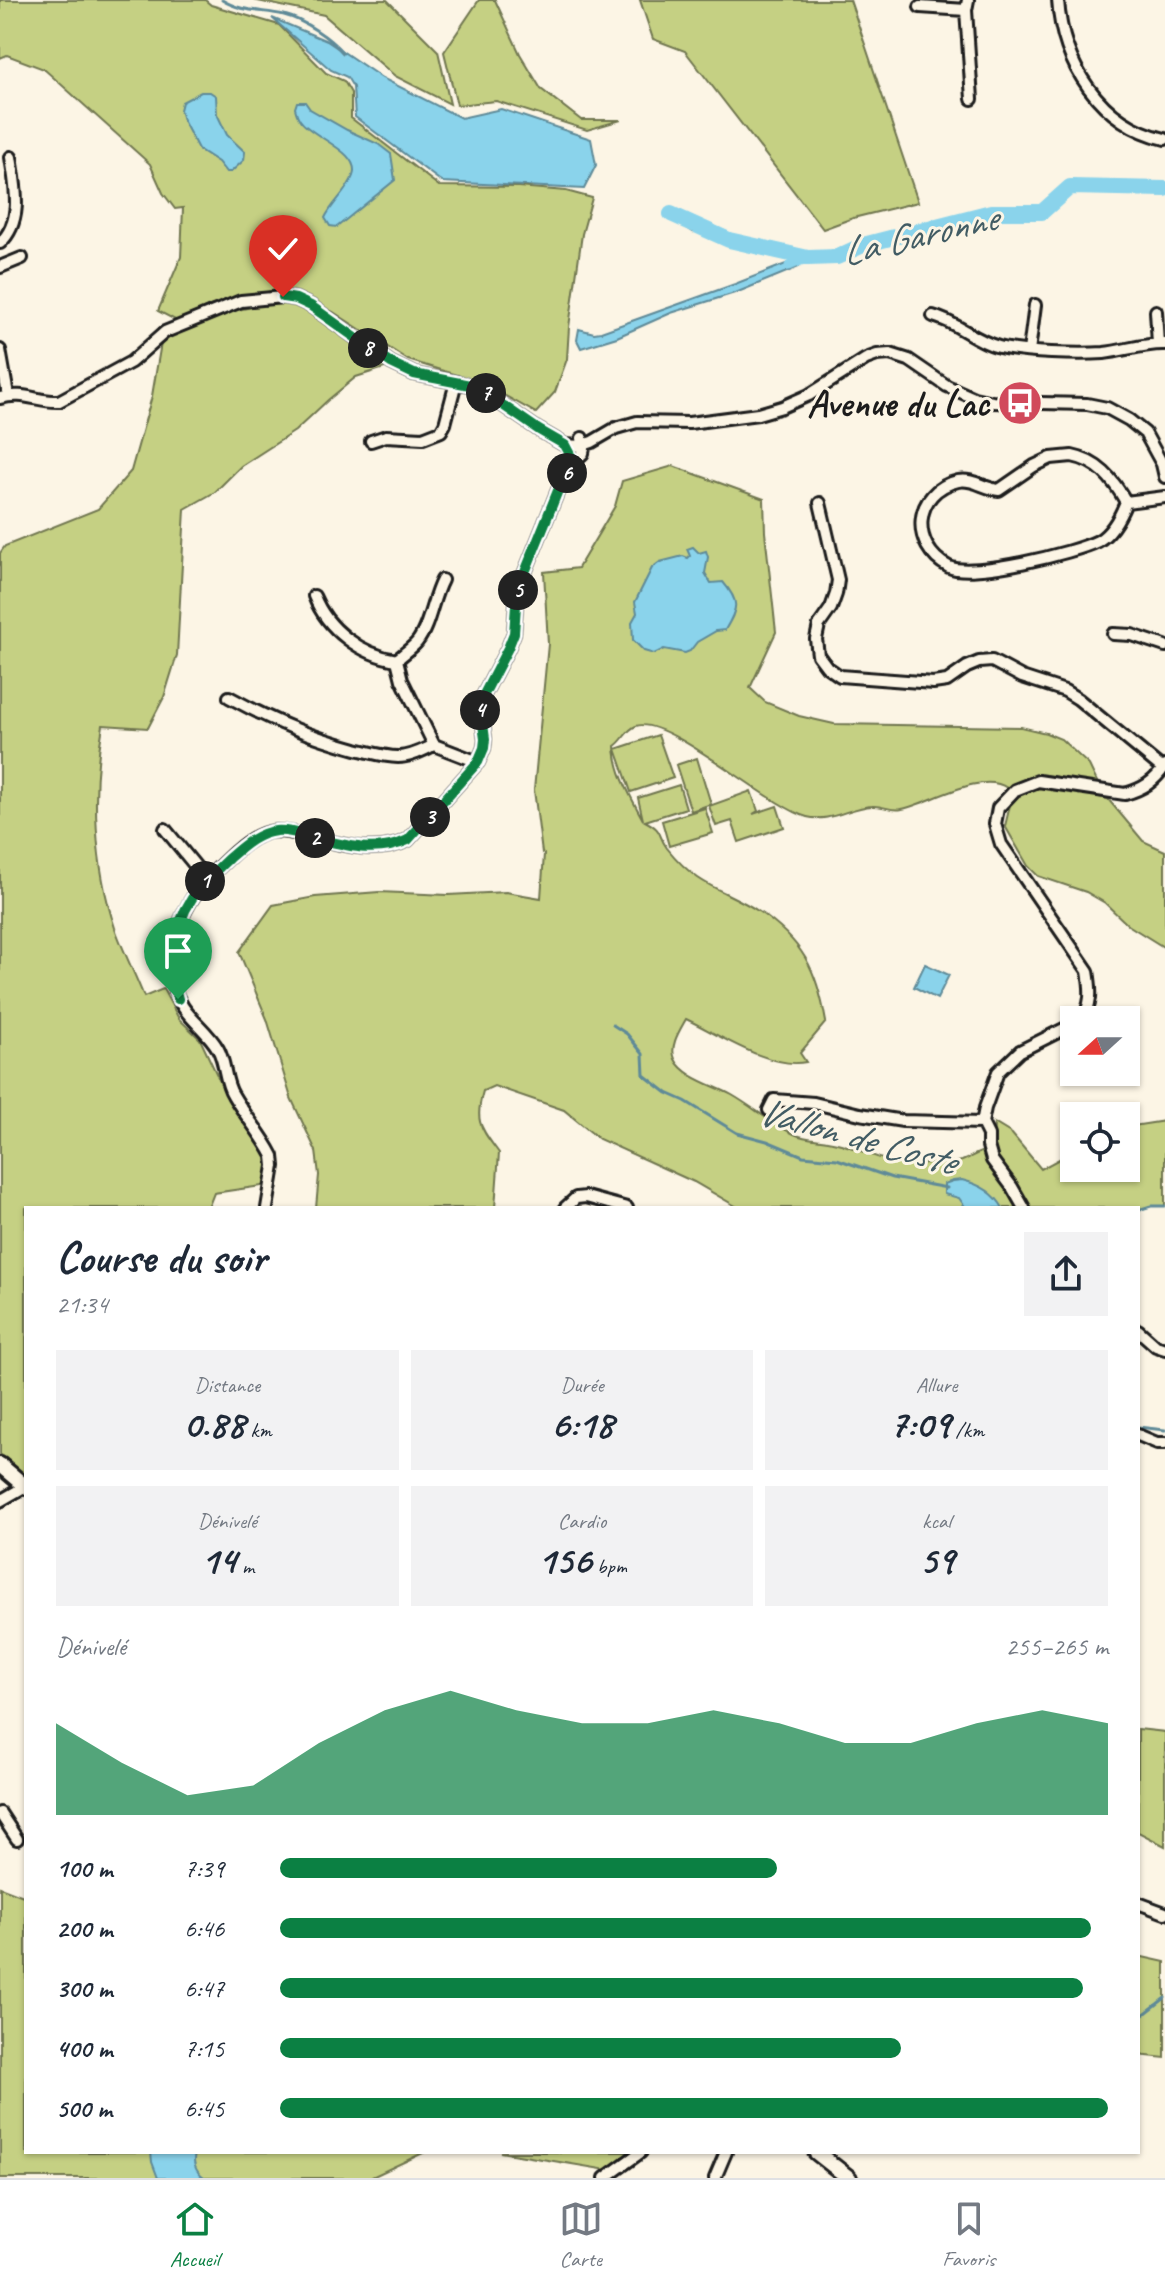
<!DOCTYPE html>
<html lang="fr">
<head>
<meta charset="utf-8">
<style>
	:root { --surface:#fff; --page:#f2f2f3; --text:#1f2937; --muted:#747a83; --line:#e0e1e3; --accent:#0b8043 }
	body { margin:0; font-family:Caveat,sans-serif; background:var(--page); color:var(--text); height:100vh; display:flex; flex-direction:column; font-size:30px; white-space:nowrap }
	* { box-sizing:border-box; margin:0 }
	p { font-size:26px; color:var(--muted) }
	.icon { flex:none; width:44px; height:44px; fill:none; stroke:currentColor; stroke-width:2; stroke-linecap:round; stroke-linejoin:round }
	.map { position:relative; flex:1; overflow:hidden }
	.side { position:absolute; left:24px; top:1206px; width:1116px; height:948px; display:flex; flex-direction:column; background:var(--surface); border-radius:0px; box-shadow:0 2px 6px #0004 }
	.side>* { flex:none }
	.needle { width:52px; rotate:249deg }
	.buttons { position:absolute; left:1060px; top:1006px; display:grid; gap:16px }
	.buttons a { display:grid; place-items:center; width:80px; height:80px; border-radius:0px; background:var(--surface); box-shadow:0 2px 6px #0004; font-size:40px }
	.pin { position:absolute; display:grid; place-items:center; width:68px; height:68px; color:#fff; margin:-82px -34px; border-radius:50% 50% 50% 0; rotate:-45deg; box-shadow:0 0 8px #0007 }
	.pin .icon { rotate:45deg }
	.km { position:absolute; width:40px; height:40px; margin:-20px; border-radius:50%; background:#222; color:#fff; font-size:22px; line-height:40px; text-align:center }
	.round { display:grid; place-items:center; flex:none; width:84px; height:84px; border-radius:0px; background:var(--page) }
	.overview { display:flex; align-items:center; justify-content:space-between; height:136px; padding:0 32px }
	h1 { font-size:44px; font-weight:600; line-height:60px }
	.metrics { display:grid; grid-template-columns:repeat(3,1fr); gap:12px; height:136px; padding:8px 32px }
	.metrics div { display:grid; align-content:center; border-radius:0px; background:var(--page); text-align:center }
	.metrics b { font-size:40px; font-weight:600 }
	.metrics small { font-size:22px; font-weight:400 }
	.metrics p { font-size:22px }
	.chart { height:224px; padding:16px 32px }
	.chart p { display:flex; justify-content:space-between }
	.chart svg { width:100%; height:144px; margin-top:8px; fill:var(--accent); opacity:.7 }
	ul { padding:0 32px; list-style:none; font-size:26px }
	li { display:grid; grid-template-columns:128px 96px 1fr; align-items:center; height:60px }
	li i { height:20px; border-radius:10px; background:var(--accent) }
	.dock { display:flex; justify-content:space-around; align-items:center; height:112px; border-top:2px solid var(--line); background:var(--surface); font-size:22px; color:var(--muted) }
	.dock a { display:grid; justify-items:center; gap:4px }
	.dock .active { color:var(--accent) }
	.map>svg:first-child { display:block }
	.green { fill:#c5d083; stroke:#707650; stroke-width:2 }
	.water { fill:#8ad3eb; stroke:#5e8a98; stroke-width:2 }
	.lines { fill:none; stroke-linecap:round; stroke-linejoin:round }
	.stream { stroke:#5e8a98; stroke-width:3 }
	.canal { stroke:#8ad3eb; stroke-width:9 }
	.river { stroke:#8ad3eb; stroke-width:16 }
	.street-casing { stroke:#1c1c1c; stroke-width:16 }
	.secondary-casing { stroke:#1c1c1c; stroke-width:20 }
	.street { stroke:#fcf5e5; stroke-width:10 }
	.secondary { stroke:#fcf5e5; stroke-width:14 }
	.route-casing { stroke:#fff; stroke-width:16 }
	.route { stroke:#0b8043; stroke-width:10 }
	.labels { text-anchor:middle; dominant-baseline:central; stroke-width:6; stroke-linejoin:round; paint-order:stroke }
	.poi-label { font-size:38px; font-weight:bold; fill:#1c1c1c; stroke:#fcf5e5; text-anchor:end }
	.water-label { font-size:40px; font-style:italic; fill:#425c64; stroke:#fcf5e5 }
</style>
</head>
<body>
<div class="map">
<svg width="1165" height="2178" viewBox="0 0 1165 2178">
	<rect width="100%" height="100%" fill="#fcf5e5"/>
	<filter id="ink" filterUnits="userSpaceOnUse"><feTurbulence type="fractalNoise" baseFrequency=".0125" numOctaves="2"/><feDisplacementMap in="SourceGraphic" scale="16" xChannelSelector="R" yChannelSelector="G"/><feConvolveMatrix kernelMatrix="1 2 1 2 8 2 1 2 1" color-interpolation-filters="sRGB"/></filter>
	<g filter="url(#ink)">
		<path class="green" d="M 0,0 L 205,0 L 211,5 L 279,25 L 326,73 L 344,81 L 351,93 L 351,118 L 439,186 L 518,187 L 566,191 L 592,198 L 582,234 L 569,327 L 567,359 L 555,392 L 536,413 L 482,383 L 408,360 L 333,312 L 280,289 L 212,305 L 177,321 L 158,311 L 181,257 L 183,208 L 175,209 L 163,193 L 150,164 L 44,69 L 7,55 L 0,58 Z
			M 253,0 L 387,0 L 438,51 L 450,104 L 395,76 L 324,15 Z
			M 479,0 L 495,0 L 520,54 L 541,89 L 581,120 L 621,120 L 587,130 L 496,101 L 457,105 L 444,52 Z
			M 640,0 L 850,0 L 918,202 L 853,218 L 823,229 L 685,51 L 653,39 Z
			M 291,300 L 388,367 L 356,377 L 328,400 L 295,431 L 241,466 L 215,492 L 185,509 L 177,655 L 164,697 L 148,728 L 103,725 C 91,791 94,864 115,928 C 123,951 135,974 144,997 L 163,989 L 179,1019 L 200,1039 L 224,1090 L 271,1149 L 269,1185 L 214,1193 L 208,1208 L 26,1208 L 26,1480 L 0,1454 L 0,553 L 5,546 L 98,509 L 131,471 L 152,396 L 161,343 C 203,314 242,308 291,300 Z
			M 673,466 L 764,499 L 765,532 L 776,632 L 750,688 L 765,702 L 799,716 L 834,724 L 1021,727 L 1046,733 L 1061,739 L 1089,765 L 1099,786 L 1039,776 L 1007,788 C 981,770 929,804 902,809 C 892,812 883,805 872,806 C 850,807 830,823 807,817 C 770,807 667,715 636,726 C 626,730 624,740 615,746 C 616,773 631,797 643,820 L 638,798 L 679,785 L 686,808 L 645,821 C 664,831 657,834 667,848 C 675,858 688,871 698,878 C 717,891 739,898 758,911 C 803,941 817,970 826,1022 L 800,1053 L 806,1062 C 771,1070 718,1034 686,1019 C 680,1030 669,1046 675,1059 C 683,1077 716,1086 732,1095 C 753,1107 772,1124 794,1134 C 807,1140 823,1139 837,1143 C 858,1148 879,1161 901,1163 C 911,1164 954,1163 962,1161 C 970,1158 976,1153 984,1151 L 988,1161 L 1019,1208 L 739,1208 L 694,1182 L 599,1139 L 564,1110 L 494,1086 L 483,1091 C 474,1123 481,1128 499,1153 L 495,1208 L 316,1208 L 319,1175 L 316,1151 L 291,1098 L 267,1019 L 239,952 L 273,905 L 315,897 L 379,892 L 448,895 L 506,892 L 541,898 L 544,854 L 542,853 L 534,790 L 548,644 L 544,572 L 578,568 L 615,506 L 622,481 Z
			M 658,735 L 673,778 L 631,792 L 616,749 Z
			M 697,758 L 711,804 L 691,811 L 676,765 Z
			M 1044,785 L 1108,799 L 1143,841 L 1165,851 L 1165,948 L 1128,925 L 1105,903 L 1086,892 L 1038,876 L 1028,866 L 1005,826 L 1012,797 L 1024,790 Z
			M 751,791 L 758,811 L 753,814 L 777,806 L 784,827 L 739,842 L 732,821 L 716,826 L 709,806 Z
			M 705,808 L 713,833 L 669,846 L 662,821 Z
			M 1165,1121 L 1165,1206 L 1151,1206 L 1138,1210 L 1138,1208 L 1030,1208 L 993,1149 L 994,1123 L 1012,1134 L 1041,1169 L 1074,1151 L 1074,1168 L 1126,1168 L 1126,1127 Z
			M 1138,1729 L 1165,1732 L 1165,1846 L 1138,1832 Z
			M 0,1887 L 26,1897 L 26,2152 L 425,2152 L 370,2178 L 0,2178 Z
			M 1138,1956 L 1165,1962 L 1165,2058 L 1138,2055 Z
			M 500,2152 L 633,2152 L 607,2170 Z"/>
		<path class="water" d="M 272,18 L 327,41 L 382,78 L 461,118 L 501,109 L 591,139 L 596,165 L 584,189 L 442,182 L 355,117 L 353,87 L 347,77 L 331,70 Z
			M 201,92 L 210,92 L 216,96 L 217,114 L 227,135 L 245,152 L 244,160 L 231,172 L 226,172 L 218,162 L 198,149 L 183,120 L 180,110 L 182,102 Z
			M 297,102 L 305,102 L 310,109 L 347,130 L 378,144 L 391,154 L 395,180 L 337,227 L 330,226 L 325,218 C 332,203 347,192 353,176 C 362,152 311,137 300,120 C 297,116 296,112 295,108 Z
			M 672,212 L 699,220 L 693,232 L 670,217 Z
			M 796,260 L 799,267 L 738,292 L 671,313 L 617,337 L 581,348 L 577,340 L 579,329 L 594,333 L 601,332 L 735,284 Z
			M 693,547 L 699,553 L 706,551 L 708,557 L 705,573 L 711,583 L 723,582 C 740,602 738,608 725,630 L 716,631 L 697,642 L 690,651 L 685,653 L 664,649 L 654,654 L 644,651 L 633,640 L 632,622 L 637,613 L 635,602 L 652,568 L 660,562 L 683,556 L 688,558 L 690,556 L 687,549 Z
			M 925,964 L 949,975 L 937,999 L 914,987 Z
			M 962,1180 C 979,1184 994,1192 1003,1208 L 966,1208 L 959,1198 L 944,1194 L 944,1184 L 953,1181 Z
			M 151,2152 L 196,2152 C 191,2162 196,2172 204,2178 L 158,2178 L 152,2162 Z"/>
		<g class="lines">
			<path class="stream" d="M 222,0 C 241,12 262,10 284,15 C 304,20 330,38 343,53
				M 613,1025 L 627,1034 L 643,1054 L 644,1075 L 667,1093 L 685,1101 L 737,1133 L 767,1141 L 803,1156 L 837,1159 L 892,1178 L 947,1188
				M 1138,1210 L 1151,1206 L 1165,1206
				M 1138,1427 L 1165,1430
				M 1138,2019 L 1165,1998"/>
			<path class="canal" d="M 789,266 L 808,258"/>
			<path class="river" d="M 671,214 L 729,240 L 808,258 L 837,257 L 863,245 L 991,212 L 1042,212 L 1070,187 L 1165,189"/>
			<g class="street-casing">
				<path id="street" d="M 968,0 L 966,10 L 972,99
					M 1058,0 C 1062,64 1100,124 1165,139
					M 920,7 L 966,10
					M 0,243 C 24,221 15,185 11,157
					M 0,267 L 22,258
					M 1156,311 L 1158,344
					M 933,316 C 957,322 974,341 999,347 C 1024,353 1078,355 1104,353 C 1124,351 1145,343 1165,344
					M 0,350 L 8,395
					M 1029,351 L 1035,305
					M 0,398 C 24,391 37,402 59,401 L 131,362 L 165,332 L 241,301 L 283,297 L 296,299 L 311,306 L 391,363 L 414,374 L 475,386 L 539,430 L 565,445 L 580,446 L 592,442 L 616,428 L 637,422 L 689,423 L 758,414 L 782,407 L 809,395 L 866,359 L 877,355 L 890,354 L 909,360 L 947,386 L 974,398 L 992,402 L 1087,404 L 1107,408 L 1129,420 L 1145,433 L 1162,464 L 1165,477
					M 371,441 L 386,436 L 423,438 L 441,431 L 445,424 L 456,382
					M 1072,456 C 1098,461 1113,479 1126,502 C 1120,517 1112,533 1098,541 C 1074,553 972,578 949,567 C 909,546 913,491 958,481 C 973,478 985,489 999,490 L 1034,466 L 1051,458 Z
					M 1126,502 L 1165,497
					M 820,503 L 838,580 L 836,594 L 831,608 L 819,625 L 816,639 L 818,655 L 827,667 L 840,676 L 933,683 L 947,681 L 967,667 L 979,662 L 992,661 L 1022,677 L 1065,691 L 1078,699 L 1163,769
					M 314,596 C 327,629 361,655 397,660 L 402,680 L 434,745
					M 1113,634 L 1132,635 L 1165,646
					M 397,660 C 403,654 411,649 417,642 C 430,625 432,599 442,580
					M 229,697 C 273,721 308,736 356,749 C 369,752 385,757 398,757 C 411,757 423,750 434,745 L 478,762
					M 165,829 L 206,879
					M 1080,1020 C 1093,1007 1091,989 1088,971 L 1001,844 L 995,824 L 998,808 L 1015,790 L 1038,781 L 1125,794 C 1143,789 1154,782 1165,766
					M 769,1110 L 774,1100 L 814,1103 L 860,1114 L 903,1121 L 982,1123
					M 267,1208 L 274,1166 L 273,1156 C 262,1134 245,1116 233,1095 C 224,1081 226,1063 218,1049 C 209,1033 193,1022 183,1007 C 156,967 180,904 212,874 C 230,857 251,832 277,831 C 287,831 298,834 308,836 C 342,844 374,856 408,840 L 478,762 L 484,748 L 485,739 L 480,702 L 508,648 L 514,633 L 517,592 L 561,483 L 574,462 L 583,453 L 584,448 L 582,438
					M 565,1208 L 576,1198 L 586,1197 L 627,1208
					M 1024,1208 L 1012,1187 L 992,1160 L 988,1146 L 988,1135 L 982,1123 L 985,1108 L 998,1072 L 1020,1051 L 1074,1024
					M 1138,1330 L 1156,1346 L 1165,1349
					M 1138,1435 L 1157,1443 L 1165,1443
					M 0,1501 L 26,1486
					M 0,1813 L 17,1839
					M 1138,1903 L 1165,1913
					M 605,2178 L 641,2152
					M 715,2178 L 726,2152"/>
			</g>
			<g class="secondary-casing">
				<path id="secondary" d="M 0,1465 L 26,1487
					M 816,2152 L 849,2178"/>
			</g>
			<use href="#street" class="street"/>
			<use href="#secondary" class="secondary"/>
		</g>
	</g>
	<g class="lines" filter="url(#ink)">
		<g class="route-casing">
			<path id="route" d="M 178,999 C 172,982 172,968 174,950 C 179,907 198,887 229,858 C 243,846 257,833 276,831 C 286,830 297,833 307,836 C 342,844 374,856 408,840 L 478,762 L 484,748 L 485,739 L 480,702 L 508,648 L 514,633 L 517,592 L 561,483 L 574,462 L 565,445 L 539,430 L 475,386 L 414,374 L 391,363 L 311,306 L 296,299 L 283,297"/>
		</g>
		<use href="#route" class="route"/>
	</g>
	<defs>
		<g id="bus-disc" transform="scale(2.3)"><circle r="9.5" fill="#d1495b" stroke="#fcf5e5"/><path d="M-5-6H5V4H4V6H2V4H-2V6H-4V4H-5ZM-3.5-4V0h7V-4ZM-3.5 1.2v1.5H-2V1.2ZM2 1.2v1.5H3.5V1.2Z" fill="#fff"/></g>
	</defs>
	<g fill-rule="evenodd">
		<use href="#bus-disc" x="1020" y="403"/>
	</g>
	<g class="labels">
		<g class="poi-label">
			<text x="989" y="403">Avenue du Lac</text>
		</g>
		<g class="water-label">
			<text transform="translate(919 235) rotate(-13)">La Garonne</text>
			<text transform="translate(857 1136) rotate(15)">Vallon de Coste</text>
		</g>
	</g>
</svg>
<div class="buttons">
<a><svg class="needle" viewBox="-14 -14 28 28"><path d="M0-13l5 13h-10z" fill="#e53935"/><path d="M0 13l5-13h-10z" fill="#747a83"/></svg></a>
<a><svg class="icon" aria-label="locate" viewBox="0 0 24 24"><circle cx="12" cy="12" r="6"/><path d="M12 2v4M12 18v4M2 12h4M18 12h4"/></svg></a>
</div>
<div class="pin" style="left:178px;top:999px;background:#1e9e55"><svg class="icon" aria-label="arrive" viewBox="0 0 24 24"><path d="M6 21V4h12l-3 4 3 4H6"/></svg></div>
<div class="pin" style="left:283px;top:297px;background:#d93025"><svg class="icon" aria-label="check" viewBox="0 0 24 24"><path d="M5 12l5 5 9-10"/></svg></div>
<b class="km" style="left:205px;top:881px">1</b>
<b class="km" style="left:315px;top:838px">2</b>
<b class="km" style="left:430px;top:817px">3</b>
<b class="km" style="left:480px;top:710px">4</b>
<b class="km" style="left:518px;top:590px">5</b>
<b class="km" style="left:567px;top:473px">6</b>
<b class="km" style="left:486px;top:393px">7</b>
<b class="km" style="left:368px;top:348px">8</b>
<section class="side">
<div class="overview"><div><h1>Course du soir</h1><p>21:34</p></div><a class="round"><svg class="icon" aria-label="share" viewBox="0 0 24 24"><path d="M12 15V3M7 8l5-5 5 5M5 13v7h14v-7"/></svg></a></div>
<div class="metrics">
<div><p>Distance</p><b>0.88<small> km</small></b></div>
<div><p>Durée</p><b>6:18</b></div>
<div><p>Allure</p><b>7:09<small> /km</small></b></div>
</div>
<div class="metrics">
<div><p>Dénivelé</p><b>14<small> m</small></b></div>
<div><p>Cardio</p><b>156<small> bpm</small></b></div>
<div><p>kcal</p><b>59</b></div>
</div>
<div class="chart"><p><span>Dénivelé</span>255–265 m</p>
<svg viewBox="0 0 160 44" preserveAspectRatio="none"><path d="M0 44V16L10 28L20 38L30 35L40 22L50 12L60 6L70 12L80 16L90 16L100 12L110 16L120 22L130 22L140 16L150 12L160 16V44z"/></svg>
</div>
<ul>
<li><b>100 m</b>7:39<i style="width:60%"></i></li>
<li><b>200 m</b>6:46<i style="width:98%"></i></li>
<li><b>300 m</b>6:47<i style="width:97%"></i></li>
<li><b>400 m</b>7:15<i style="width:75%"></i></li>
<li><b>500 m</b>6:45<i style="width:100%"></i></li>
</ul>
</section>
</div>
<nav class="dock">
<a class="active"><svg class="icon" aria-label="home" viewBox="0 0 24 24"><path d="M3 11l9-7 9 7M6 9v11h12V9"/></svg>Accueil</a>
<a><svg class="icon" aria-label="map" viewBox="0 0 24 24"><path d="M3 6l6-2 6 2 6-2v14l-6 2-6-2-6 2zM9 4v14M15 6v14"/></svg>Carte</a>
<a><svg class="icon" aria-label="saved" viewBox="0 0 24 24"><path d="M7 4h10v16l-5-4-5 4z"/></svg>Favoris</a>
</nav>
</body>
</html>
